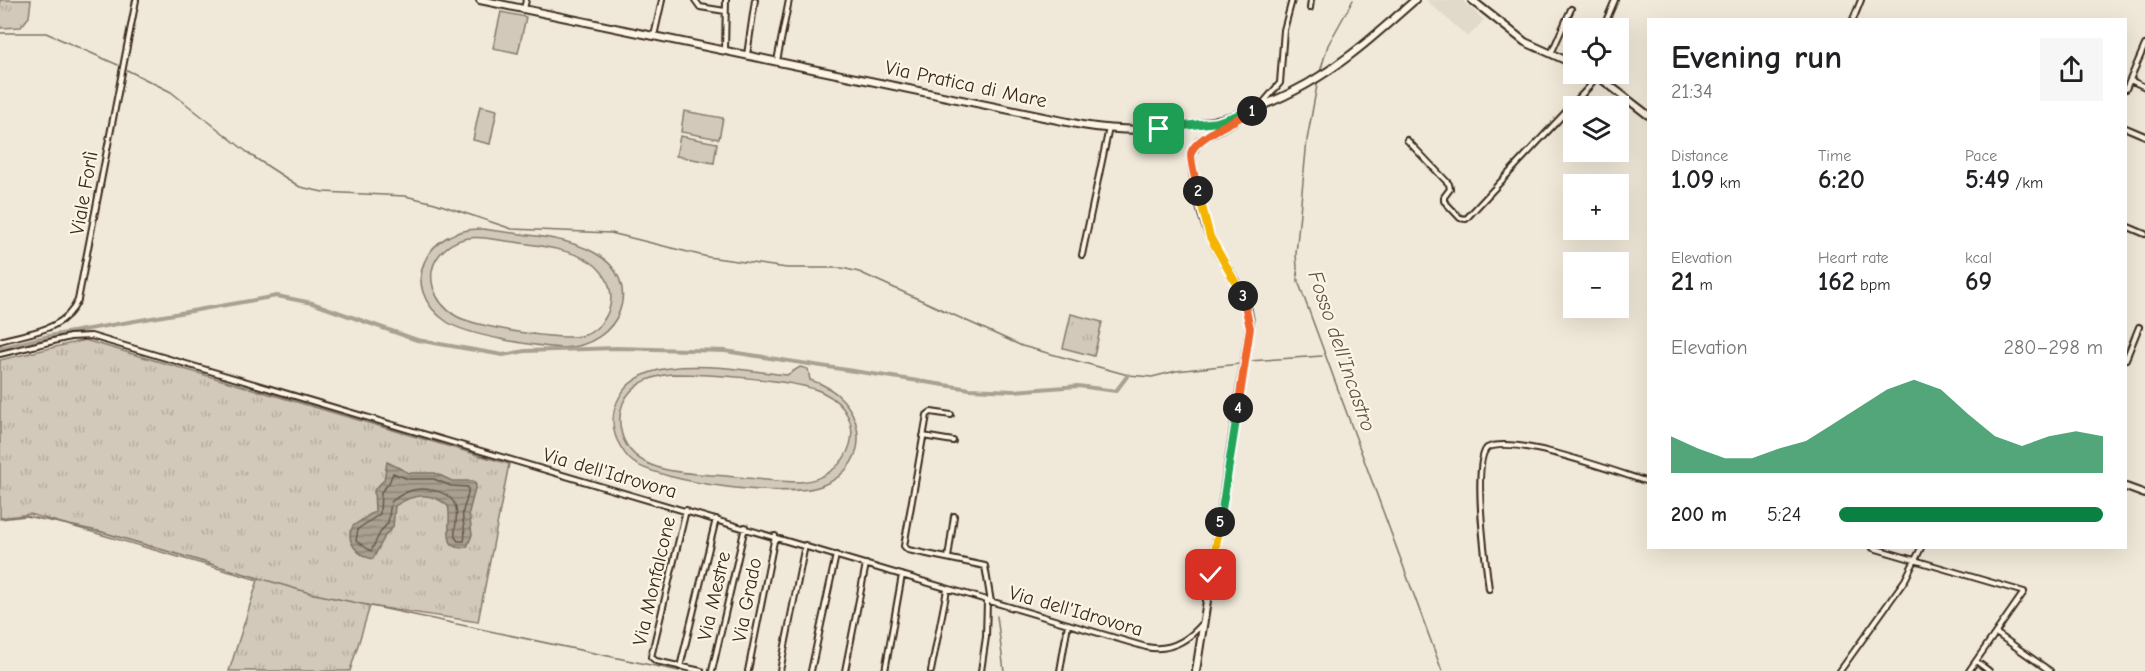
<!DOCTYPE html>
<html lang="en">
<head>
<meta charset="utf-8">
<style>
	:root { --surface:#fff; --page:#f6f6f6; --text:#202124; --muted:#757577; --accent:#0b8043 }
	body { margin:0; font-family:"Comic Neue",sans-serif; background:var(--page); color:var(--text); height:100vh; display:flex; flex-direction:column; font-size:22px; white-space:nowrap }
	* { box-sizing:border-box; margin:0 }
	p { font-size:20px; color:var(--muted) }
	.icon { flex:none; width:33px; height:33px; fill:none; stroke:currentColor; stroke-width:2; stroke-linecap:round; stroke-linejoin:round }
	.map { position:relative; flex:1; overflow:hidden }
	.side { position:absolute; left:1647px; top:18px; width:480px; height:531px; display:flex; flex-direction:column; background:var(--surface); border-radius:0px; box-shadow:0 6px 24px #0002 }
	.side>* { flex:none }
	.controls { position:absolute; left:1563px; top:18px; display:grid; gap:12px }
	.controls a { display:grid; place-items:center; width:66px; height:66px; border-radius:0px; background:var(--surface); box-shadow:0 6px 24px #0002; font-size:30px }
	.pin { position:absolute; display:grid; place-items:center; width:51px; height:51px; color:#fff; margin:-26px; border-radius:12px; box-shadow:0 3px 9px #0006 }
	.km { position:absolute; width:30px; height:30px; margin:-15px; border-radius:50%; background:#222; color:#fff; font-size:16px; line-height:30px; text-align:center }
	.round { display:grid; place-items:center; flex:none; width:63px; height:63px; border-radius:0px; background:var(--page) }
	.summary { display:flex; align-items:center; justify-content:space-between; height:102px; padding:0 24px }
	h1 { font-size:33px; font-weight:700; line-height:45px }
	.stats { display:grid; grid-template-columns:repeat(3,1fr); gap:9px; height:102px; padding:6px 24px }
	.stats div { display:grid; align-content:center }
	.stats b { font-size:26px; font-weight:700 }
	.stats small { font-size:16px; font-weight:400 }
	.stats p { font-size:16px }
	.chart { height:168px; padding:12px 24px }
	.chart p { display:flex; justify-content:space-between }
	.chart svg { width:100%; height:108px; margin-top:6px; fill:var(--accent); opacity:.7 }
	ul { padding:0 24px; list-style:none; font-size:20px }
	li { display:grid; grid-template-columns:96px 72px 1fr; align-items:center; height:45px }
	li i { height:15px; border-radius:8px; background:var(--accent) }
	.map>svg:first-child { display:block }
	.built { fill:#e1d9c9 }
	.grass { fill:url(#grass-tufts); stroke:#867a6c; stroke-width:1.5 }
	.pitch { fill:#d2c9ba; stroke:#867a6c; stroke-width:1.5; fill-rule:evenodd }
	.water { fill:url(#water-rules); stroke:#7e7163; stroke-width:1.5 }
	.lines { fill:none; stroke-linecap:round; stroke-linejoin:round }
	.shore { stroke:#67594c; stroke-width:1.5 }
	.stream { stroke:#7e7163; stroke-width:1.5 }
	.canal { stroke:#aaa091; stroke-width:4 }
	.street-casing { stroke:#3b2a1e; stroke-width:8 }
	.secondary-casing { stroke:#3b2a1e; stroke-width:10 }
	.street { stroke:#fcf5e5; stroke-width:4 }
	.secondary { stroke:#fcf5e5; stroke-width:6 }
	.split-1-casing { stroke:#fff; stroke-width:12 }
	.split-2-casing { stroke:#fff; stroke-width:12 }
	.split-3-casing { stroke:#fff; stroke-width:12 }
	.split-4-casing { stroke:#fff; stroke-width:12 }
	.split-5-casing { stroke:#fff; stroke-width:12 }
	.split-6-casing { stroke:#fff; stroke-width:12 }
	.split-1 { stroke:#22a559; stroke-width:8 }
	.split-2 { stroke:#f0652b; stroke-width:8 }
	.split-3 { stroke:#f5b400; stroke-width:8 }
	.split-4 { stroke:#f0652b; stroke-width:8 }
	.split-5 { stroke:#22a559; stroke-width:8 }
	.split-6 { stroke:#f5b400; stroke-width:8 }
	.labels { text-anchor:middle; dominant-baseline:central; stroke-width:4.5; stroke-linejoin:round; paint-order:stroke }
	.street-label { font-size:20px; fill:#3b2a1e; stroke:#fcf5e5 }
	.water-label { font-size:21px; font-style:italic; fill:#625346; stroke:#fcf5e5 }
</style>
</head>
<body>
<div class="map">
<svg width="2145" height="671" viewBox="0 0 2145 671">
	<defs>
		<pattern id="grass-tufts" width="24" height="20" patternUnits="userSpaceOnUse" patternTransform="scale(1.5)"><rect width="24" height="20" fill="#d2c9ba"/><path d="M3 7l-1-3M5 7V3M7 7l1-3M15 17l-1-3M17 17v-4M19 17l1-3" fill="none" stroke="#b5ad9f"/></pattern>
		<pattern id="water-rules" width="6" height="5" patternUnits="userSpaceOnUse" patternTransform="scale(1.5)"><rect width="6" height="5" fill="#aaa091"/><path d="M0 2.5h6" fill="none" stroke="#8c8376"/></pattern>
	</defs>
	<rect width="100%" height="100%" fill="#f0e9d9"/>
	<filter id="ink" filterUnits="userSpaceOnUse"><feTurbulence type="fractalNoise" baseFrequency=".0167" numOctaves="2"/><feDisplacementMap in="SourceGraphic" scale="12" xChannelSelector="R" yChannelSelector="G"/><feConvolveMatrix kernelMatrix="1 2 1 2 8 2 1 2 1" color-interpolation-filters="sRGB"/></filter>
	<g filter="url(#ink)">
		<path class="built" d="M 1426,0 L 1462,0 L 1484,20 L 1468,37 Z"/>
		<path class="grass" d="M 0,0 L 31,0 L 29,17 L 21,27 L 0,28 Z
			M 1071,314 L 1102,322 L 1094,356 L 1063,348 Z
			M 85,340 L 509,464 L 478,622 L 370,606 L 350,671 L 229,671 L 258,580 L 30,514 L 0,518 L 0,360 Z"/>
		<path class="pitch" d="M 501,12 L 526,17 L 518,53 L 493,48 Z
			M 480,106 L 497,110 L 490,144 L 473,140 Z
			M 684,111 L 723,118 L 719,139 L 681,132 Z
			M 680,136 L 717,143 L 714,163 L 676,156 Z
			M 483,229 C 518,235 563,235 595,253 C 646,281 621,347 562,348 C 536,346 468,336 447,322 C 396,287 426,227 483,229 ZM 485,238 C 515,243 577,246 598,268 C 612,282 615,301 605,318 C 601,325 593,332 585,335 C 565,342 474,327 456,316 C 434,303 423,275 440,254 C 452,240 468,236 485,238 Z
			M 800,367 L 808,369 L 810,380 C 864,395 879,464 821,486 C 787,499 663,483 633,462 C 626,457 621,448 617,440 C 611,426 612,410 620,396 C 646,349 742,371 787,375 ZM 672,374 C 705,374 794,379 822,392 C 874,417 852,478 800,482 C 775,482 750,478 726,476 C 691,473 635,476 622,435 C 619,425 619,413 623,403 C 632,383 652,376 672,374 Z"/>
		<path class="water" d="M 387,462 L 409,473 L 435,473 L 452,481 L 473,481 L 476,485 L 469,512 L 472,535 L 467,547 C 439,553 453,521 448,506 C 431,491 412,494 395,506 L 393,527 L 386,534 L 373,559 C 358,556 344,541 353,526 L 375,511 L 374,490 L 384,480 Z"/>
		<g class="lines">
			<path class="shore" d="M 393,473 L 408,479 L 434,479 L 451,486 L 468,487 C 469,496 465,502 463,511 C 461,521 467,530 464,541 L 458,541 L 455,537 C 454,527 458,518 456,508 C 452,490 421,485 407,492 C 402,494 396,498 391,502 L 388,523 L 381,531 L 371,551 L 356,541 L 358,529 L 380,514 L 381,492 L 389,483 Z"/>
			<path class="stream" d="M 0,33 L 46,33 L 118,65
				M 127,70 L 171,92 L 252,156 L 300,187 L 323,192 L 405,196 L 435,203 L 512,229 L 611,233 L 708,257 L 787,268 L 842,268 L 859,272 L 1022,346 L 1128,375 L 1152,377 L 1176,371 L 1239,364
				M 1320,72 L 1328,45 L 1353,0
				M 1318,80 L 1307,140 L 1296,254 L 1298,281 L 1442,671
				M 1249,361 L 1322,356
				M 0,519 L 26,516 L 102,532 L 310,593 L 679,671
				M 997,616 L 1004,671"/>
			<path class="canal" d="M 0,348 L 49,336 L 277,296 L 312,303 L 417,340 L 503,355 L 525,351 L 617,348 L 725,351 L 970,389 L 1014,391 L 1078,386 L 1116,391 L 1128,375"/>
			<g class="street-casing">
				<path id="street" d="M 695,0 L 700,7 L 725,11
					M 1310,8 L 1311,0
					M 524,9 L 526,0
					M 1853,20 L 1861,0
					M 1603,28 L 1615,0
					M 654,36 L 662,0
					M 725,51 L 726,0
					M 1551,54 L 1571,9
					M 747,55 L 755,0
					M 777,61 L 789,0
					M 2130,80 L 2145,87
					M 2126,89 L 2145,45
					M 1263,103 L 1280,83 L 1284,30 L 1292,0
					M 2126,128 L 2145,136
					M 1407,140 L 1449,184 L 1450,189 L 1444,197 L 1444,201 L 1460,218 L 1466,219 L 1589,87 L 1597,75
					M 2126,226 L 2145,234
					M 1082,255 L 1109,128
					M 0,341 C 29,332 64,332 78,300 L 136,0
					M 0,354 L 70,337 L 91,336 L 1146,647 C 1170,652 1188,641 1203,623
					M 2126,359 L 2139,327
					M 951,415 L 931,412 L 927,415 L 904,546 L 908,550 L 985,566 L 991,602
					M 923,436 L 953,441
					M 686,510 L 651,657 L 656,661 L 701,671
					M 1873,548 L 2024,592 L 1969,671
					M 948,558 L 954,516
					M 1489,589 C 1486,565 1472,462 1487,448 C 1514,434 1616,472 1648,482
					M 1996,633 L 2050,671
					M 1976,661 L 1989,671
					M 680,667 L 716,519
					M 712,671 L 745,527
					M 748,671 L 775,536
					M 780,671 L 805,545
					M 811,671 L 836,555
					M 845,671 L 866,564
					M 885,671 L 902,575
					M 931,671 L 947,590
					M 981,671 L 986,637 L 987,601
					M 1060,671 L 1068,624
					M 1840,671 L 1905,580 L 1921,548"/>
			</g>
			<g class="secondary-casing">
				<path id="secondary" d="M 480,0 L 1082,125 C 1178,141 1272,115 1349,56 C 1372,39 1393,19 1415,0
					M 1472,0 L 1525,42 L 1574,64
					M 1595,74 L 1648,115
					M 2126,487 L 2145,494
					M 1196,671 L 1250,326 C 1249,294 1228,272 1214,245 C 1202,223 1193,180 1191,154 L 1199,141 L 1238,119"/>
			</g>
			<use href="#street" class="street"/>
			<use href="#secondary" class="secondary"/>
		</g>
	</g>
	<g class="lines" filter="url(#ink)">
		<g class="split-1-casing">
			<path id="split-1" d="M 1159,129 L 1217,122 L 1261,107 L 1252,111"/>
		</g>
		<g class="split-2-casing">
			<path id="split-2" d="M 1198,191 C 1196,180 1191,166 1191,154 C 1193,138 1239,119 1252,111"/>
		</g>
		<g class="split-3-casing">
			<path id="split-3" d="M 1198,191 L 1210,237 L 1243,296"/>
		</g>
		<g class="split-4-casing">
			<path id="split-4" d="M 1238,408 L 1250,328 L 1243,296"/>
		</g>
		<g class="split-5-casing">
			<path id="split-5" d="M 1220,522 L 1238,408"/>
		</g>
		<g class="split-6-casing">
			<path id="split-6" d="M 1211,575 L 1220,522"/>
		</g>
		<use href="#split-1" class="split-1"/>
		<use href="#split-2" class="split-2"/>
		<use href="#split-3" class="split-3"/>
		<use href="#split-4" class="split-4"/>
		<use href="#split-5" class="split-5"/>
		<use href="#split-6" class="split-6"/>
	</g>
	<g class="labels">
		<g class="street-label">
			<text transform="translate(966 84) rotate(12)">Via Pratica di Mare</text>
			<text transform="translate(84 193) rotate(-80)">Viale Forlì</text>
			<text transform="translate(610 473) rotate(16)">Via dell'Idrovora</text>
			<text transform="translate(654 581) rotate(-77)">Via Monfalcone</text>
			<text transform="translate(714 596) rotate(-77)">Via Mestre</text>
			<text transform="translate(747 600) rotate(-79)">Via Grado</text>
			<text transform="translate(1076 611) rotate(16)">Via dell'Idrovora</text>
		</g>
		<g class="water-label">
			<text transform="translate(1342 351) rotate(71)">Fosso dell'Incastro</text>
		</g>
	</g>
</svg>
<div class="controls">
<a><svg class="icon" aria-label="locate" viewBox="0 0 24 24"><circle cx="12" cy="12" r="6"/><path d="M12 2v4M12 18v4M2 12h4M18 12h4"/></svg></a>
<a><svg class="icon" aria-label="layers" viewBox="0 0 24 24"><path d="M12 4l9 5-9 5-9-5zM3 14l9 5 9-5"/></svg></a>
<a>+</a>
<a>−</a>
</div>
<div class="pin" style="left:1159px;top:129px;background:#1e9e55"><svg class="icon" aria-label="arrive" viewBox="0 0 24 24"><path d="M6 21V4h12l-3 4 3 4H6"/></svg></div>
<div class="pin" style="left:1211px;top:575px;background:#d93025"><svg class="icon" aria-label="check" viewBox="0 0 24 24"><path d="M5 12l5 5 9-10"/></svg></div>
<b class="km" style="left:1252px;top:111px">1</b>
<b class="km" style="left:1198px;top:191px">2</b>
<b class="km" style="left:1243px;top:296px">3</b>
<b class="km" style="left:1238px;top:408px">4</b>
<b class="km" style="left:1220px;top:522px">5</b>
<section class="side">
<div class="summary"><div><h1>Evening run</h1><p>21:34</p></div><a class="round"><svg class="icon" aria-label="share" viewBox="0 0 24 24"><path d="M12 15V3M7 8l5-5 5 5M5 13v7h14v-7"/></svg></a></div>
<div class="stats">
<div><p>Distance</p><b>1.09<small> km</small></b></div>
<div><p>Time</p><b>6:20</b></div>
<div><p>Pace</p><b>5:49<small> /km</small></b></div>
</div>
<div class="stats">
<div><p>Elevation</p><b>21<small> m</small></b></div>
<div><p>Heart rate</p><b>162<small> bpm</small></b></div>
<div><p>kcal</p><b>69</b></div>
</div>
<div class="chart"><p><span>Elevation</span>280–298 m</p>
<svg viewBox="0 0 160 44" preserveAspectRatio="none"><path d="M0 44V29L10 34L20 38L30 38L40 34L50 31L60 24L70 17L80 10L90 6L100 10L110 20L120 29L130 33L140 29L150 27L160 29V44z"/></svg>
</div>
<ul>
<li><b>200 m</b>5:24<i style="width:100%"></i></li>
</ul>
</section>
</div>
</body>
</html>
